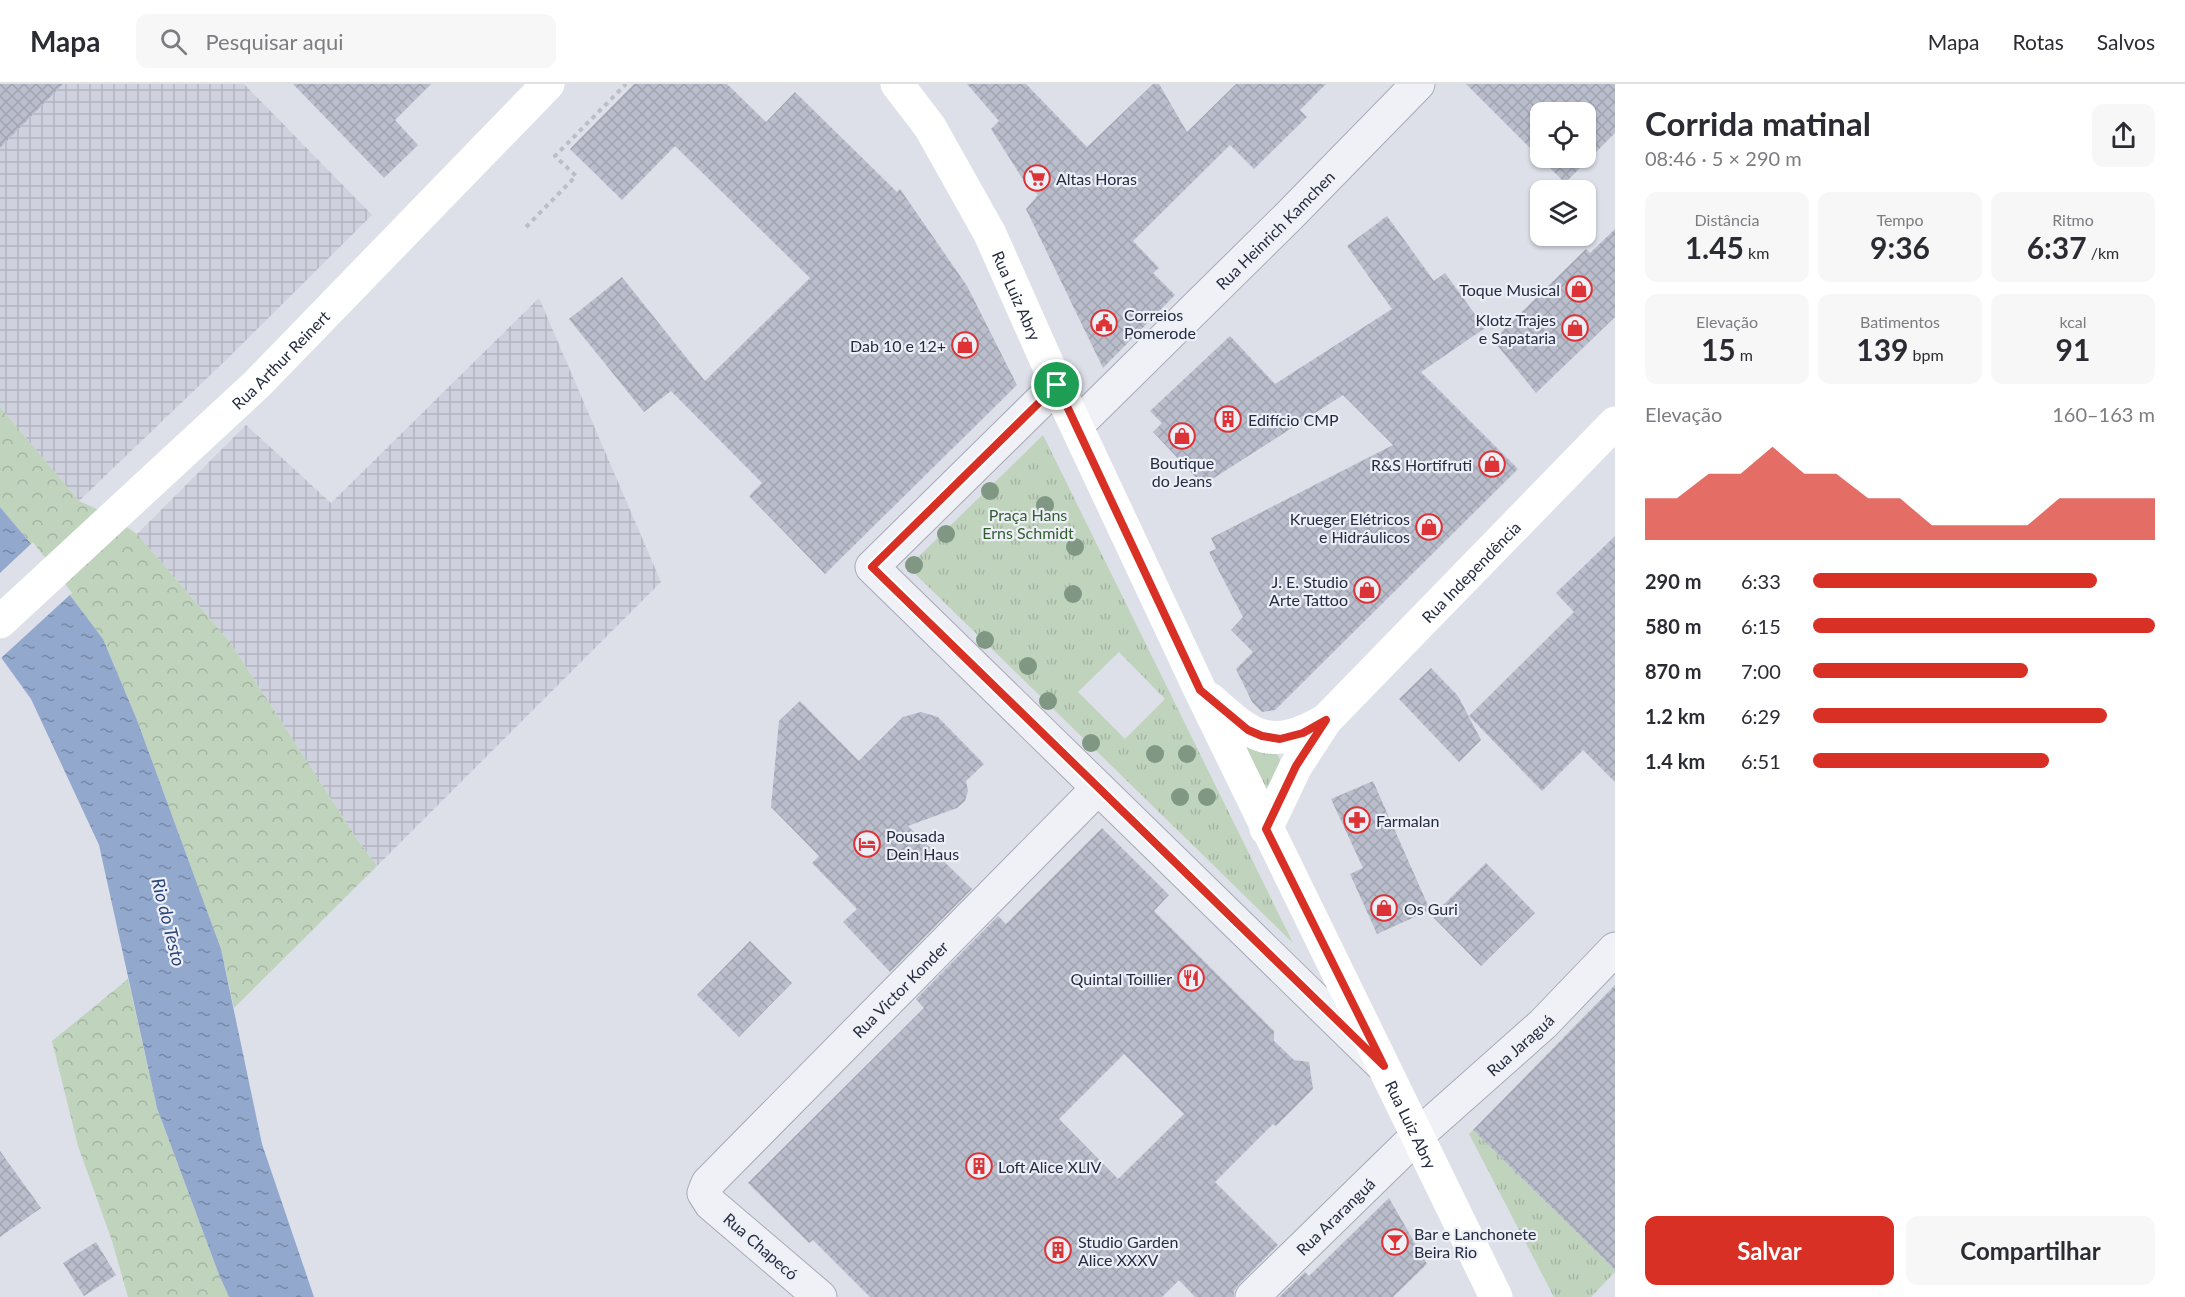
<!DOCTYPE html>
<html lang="pt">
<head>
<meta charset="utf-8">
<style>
	:root { --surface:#fff; --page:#f7f7f7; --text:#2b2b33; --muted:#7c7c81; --line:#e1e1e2; --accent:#d93025 }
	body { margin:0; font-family:Lato,sans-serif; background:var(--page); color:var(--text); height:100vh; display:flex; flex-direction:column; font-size:22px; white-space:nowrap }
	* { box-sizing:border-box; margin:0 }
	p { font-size:20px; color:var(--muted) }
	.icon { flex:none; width:33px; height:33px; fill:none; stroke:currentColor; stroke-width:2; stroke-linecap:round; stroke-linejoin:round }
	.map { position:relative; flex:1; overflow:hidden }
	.sheet { display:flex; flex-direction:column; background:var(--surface); width:570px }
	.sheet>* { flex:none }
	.controls { position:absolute; left:1530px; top:18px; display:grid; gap:12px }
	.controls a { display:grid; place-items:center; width:66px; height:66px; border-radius:12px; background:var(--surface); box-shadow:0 2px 4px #0004; font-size:30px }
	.pin { position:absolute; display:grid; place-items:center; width:51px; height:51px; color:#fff; margin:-26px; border:3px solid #fff; border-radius:50%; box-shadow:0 2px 6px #0007 }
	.round { display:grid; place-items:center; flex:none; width:63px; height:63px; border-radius:12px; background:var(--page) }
	.head { display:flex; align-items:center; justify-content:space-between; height:102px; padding:0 30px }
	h1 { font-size:33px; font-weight:700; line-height:45px }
	.metrics { display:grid; grid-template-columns:repeat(3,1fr); gap:9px; height:102px; padding:6px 30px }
	.metrics div { display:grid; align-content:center; border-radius:12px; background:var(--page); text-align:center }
	.metrics b { font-size:30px; font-weight:700 }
	.metrics small { font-size:16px; font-weight:400 }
	.metrics p { font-size:16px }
	.chart { height:168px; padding:12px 30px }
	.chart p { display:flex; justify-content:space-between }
	.chart svg { width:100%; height:108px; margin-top:6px; fill:var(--accent); opacity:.7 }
	.primary-button { display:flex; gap:12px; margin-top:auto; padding:12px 30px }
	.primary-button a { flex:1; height:69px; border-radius:12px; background:var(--accent); color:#fff; font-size:24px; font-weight:700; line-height:69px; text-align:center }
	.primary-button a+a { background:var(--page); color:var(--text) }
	ul { padding:0 30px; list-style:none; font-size:20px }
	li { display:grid; grid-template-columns:96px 72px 1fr; align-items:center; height:45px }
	li i { height:15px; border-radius:8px; background:var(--accent) }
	header { display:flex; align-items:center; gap:36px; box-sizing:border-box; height:84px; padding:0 30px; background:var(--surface); border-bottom:2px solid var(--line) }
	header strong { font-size:28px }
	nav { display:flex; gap:33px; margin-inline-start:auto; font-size:21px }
	.search { width:420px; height:54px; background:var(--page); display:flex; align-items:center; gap:15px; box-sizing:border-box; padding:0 21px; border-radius:12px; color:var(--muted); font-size:22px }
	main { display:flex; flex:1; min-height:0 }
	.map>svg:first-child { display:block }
	.industrial { fill:url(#industrial-grid) }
	.grass { fill:url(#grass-tufts); fill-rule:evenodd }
	.forest { fill:url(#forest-crowns) }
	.water { fill:url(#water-ripples) }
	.pier { fill:#dde0e9 }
	.building { fill:url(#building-cross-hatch); fill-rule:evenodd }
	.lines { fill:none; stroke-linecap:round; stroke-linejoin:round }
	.street-casing { stroke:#a6aab7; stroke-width:35 }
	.path { stroke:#bbbec7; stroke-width:4; stroke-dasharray:4.5 4.5; stroke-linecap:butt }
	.street { stroke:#f0f1f6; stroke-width:33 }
	.secondary { stroke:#fff; stroke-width:33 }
	.tree { fill:#809883 }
	.route-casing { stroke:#fff; stroke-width:12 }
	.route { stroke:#d93025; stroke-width:8 }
	.labels { text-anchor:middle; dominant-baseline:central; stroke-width:4.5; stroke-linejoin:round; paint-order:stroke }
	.poi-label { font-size:16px; fill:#252b41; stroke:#eceff6; text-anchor:start }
	.street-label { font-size:16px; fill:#252b41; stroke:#eceff6 }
	.park-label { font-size:16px; fill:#335e30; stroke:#eceff6 }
	.water-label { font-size:18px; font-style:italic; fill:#2a4379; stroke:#eceff6 }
</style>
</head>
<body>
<header>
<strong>Mapa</strong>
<div class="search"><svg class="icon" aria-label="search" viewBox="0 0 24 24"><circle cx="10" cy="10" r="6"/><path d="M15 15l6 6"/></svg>Pesquisar aqui</div>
<nav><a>Mapa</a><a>Rotas</a><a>Salvos</a></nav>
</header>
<main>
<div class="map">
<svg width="1615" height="1213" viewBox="0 0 1615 1213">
	<defs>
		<pattern id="industrial-grid" width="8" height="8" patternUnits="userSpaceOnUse" patternTransform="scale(1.5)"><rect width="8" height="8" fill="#cfd2de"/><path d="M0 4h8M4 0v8" fill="none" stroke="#b2b4c0"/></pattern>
		<pattern id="grass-tufts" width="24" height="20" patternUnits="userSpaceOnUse" patternTransform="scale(1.5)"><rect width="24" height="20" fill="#c0d3bd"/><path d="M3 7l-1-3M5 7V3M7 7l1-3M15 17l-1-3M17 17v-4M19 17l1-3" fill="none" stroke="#a5b5a4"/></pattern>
		<pattern id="forest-crowns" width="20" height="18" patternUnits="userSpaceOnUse" patternTransform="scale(1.5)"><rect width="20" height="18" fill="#c0d3bd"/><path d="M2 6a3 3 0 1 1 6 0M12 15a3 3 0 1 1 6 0" fill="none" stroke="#a5b5a4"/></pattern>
		<pattern id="water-ripples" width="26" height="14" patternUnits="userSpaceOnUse" patternTransform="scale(1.5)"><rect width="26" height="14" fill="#93a8cd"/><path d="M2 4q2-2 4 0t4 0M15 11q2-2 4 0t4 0" fill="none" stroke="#7889a8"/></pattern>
		<pattern id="building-cross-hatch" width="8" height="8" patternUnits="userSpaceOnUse" patternTransform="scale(1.5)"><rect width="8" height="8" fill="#babecc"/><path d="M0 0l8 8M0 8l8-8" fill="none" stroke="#a0a3b0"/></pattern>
	</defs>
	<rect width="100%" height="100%" fill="#dde0e9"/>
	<path class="industrial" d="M 0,0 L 244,0 L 372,131 L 228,274 L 79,417 L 0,323 Z
		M 539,214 L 661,498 L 377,782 L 359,758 L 230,558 L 137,450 L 246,341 L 331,419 Z"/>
	<path class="grass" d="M 1043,351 L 1293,859 L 908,483 ZM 1119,568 L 1165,615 L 1125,655 L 1078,608 Z
		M 1245,659 L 1274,664 L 1284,683 L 1265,725 Z
		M 1473,1046 L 1615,1186 L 1615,1188 L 1591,1213 L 1554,1213 L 1469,1050 Z"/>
	<path class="forest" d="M 0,323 L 79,417 L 106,429 L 137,450 L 230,558 L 359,758 L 377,782 L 234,924 L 221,865 L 137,636 L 103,555 L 32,461 L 0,423 Z
		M 128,895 L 157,1024 L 218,1188 L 229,1213 L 128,1213 L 112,1157 L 78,1062 L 52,957 Z"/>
	<path class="water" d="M 0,423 L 32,461 L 103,555 L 137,636 L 221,865 L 262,1060 L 314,1213 L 229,1213 L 218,1188 L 157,1024 L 99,761 L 31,615 L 0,572 Z"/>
	<path class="pier" d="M 33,458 L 72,509 L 0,575 L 0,489 Z"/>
	<path class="building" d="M 0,0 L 63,0 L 0,64 Z
		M 293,0 L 431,0 L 395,36 L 418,61 L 384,94 Z
		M 634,0 L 727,0 L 766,38 L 795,8 L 897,108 L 900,105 L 967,202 L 1017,301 L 825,490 L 749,412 L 762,399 L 671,307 L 644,328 L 569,235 L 622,193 L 705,297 L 810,194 L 675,62 L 622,116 L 570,65 Z
		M 967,0 L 1026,0 L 1087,63 L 1153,0 L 1159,0 L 1187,48 L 1236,0 L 1326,0 L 1300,26 L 1307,33 L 1254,85 L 1230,61 L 1133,157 L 1159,184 L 1153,189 L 1175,211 L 1103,284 L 1026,125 L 1038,111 L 1024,97 L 991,45 L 999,37 Z
		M 1466,0 L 1615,0 L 1615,49 L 1565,99 ZM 1540,28 L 1586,28 L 1586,74 L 1540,74 Z
		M 1387,132 L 1434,197 L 1445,189 L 1485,244 L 1421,288 L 1518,385 L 1275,626 L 1262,628 L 1252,618 L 1236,585 L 1253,568 L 1231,546 L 1243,533 L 1209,468 L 1216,465 L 1211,454 L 1393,361 L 1343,311 L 1203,401 L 1153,348 L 1162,339 L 1150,327 L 1230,252 L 1275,300 L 1392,225 L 1347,162 Z
		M 1615,145 L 1615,233 L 1536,309 L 1493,256 L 1586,165 L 1590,169 Z
		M 1615,452 L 1615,698 L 1583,666 L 1542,707 L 1469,632 L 1574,528 L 1556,509 Z
		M 1431,584 L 1458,612 L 1481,656 L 1459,678 L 1399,615 Z
		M 800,617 L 859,677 L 903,633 L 921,628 L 938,633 L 984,680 L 966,697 L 968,707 L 965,717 L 957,724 L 908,742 L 972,805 L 890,888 L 843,838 L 857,825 L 812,779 L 819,772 L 771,723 L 779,637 Z
		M 1373,697 L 1430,826 L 1377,850 L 1350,790 L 1363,784 L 1331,715 Z
		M 1102,744 L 1169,811 L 1154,827 L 1274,947 L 1274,957 L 1294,976 L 1309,978 L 1313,1005 L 1276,1042 L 1273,1040 L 1215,1098 L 1278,1161 L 1239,1200 L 1234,1207 L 1234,1213 L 1195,1213 L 1179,1196 L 1162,1213 L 870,1213 L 813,1156 L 809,1159 L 748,1099 L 924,924 L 916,915 L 998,832 L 1006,840 ZM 1124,970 L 1184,1030 L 1118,1095 L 1059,1035 Z
		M 1486,779 L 1535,829 L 1481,882 L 1432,832 Z
		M 750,857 L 792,899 L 739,953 L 697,911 Z
		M 1615,901 L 1615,1186 L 1473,1046 Z
		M 0,1067 L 41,1124 L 0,1153 Z
		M 1389,1114 L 1427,1180 L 1393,1213 L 1279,1213 L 1305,1188 L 1309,1192 Z
		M 96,1158 L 116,1191 L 84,1212 L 63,1179 Z"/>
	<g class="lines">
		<g class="street-casing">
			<g id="street">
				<path d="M 1057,301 L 872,483 L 1380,979"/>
				<path id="s1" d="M 1077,341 L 1289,132 L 1418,0"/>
				<path id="s2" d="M 820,1213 L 711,1120 L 704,1109 L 708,1099 L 1098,704"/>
				<path id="s3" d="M 1252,1213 L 1418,1051 L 1543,940 L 1615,865"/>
			</g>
		</g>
		<path class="path" d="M 526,143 L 576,92 L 555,72 L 626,0"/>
		<use href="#street" class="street"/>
		<g class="secondary">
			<path id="s4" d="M 897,0 L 930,43 L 990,150 L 1057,301 L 1200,606 L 1496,1213"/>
			<path id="s5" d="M 0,538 L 257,300 L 548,0"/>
			<path d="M 1210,615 C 1254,655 1271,667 1326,636"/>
			<path id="s6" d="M 1266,745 L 1296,682 L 1326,636 L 1615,339"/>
		</g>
	</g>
	<g class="tree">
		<circle cx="990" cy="407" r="9"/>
		<circle cx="1045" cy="421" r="9"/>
		<circle cx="946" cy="450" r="9"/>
		<circle cx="1075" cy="463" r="9"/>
		<circle cx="914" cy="481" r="9"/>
		<circle cx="1073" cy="510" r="9"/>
		<circle cx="985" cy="556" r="9"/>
		<circle cx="1028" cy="582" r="9"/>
		<circle cx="1048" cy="617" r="9"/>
		<circle cx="1091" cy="659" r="9"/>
		<circle cx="1155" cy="670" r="9"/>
		<circle cx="1187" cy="670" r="9"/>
		<circle cx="1180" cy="713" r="9"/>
		<circle cx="1207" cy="713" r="9"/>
	</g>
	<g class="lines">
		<g class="route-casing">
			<path id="route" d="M 1057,301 L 1200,606 L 1248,646 L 1262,652 L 1280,655 L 1303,649 L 1326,636 L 1296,682 L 1266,745 L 1384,982 L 872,483 Z"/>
		</g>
		<use href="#route" class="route"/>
	</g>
	<defs>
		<g id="supermarket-ring" transform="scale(1.35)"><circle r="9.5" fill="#eceff6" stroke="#dd3336" stroke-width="1.5"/><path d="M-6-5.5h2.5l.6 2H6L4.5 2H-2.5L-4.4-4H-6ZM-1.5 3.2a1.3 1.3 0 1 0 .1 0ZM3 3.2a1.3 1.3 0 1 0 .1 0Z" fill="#dd3336"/></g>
		<g id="shop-ring" transform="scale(1.35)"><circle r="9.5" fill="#eceff6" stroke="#dd3336" stroke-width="1.5"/><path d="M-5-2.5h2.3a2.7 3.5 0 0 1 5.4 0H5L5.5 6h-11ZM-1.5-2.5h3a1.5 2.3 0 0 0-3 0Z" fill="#dd3336"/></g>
		<g id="civic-ring" transform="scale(1.35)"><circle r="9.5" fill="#eceff6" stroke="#dd3336" stroke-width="1.5"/><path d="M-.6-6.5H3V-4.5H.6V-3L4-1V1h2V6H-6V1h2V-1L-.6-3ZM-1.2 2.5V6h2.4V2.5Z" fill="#dd3336"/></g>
		<g id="building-ring" transform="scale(1.35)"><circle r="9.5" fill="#eceff6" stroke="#dd3336" stroke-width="1.5"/><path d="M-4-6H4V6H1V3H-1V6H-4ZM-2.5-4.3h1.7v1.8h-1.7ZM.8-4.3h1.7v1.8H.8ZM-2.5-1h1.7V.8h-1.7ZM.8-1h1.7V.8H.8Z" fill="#dd3336"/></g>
		<g id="pharmacy-ring" transform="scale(1.35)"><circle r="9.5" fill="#eceff6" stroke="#dd3336" stroke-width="1.5"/><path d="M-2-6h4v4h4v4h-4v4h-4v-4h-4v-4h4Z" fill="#dd3336"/></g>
		<g id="hotel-ring" transform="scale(1.35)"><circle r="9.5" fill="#eceff6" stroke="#dd3336" stroke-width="1.5"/><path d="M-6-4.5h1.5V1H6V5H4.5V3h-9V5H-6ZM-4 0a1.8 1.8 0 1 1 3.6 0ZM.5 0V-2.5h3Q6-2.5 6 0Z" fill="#dd3336"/></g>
		<g id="restaurant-ring" transform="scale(1.35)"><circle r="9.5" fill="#eceff6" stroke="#dd3336" stroke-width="1.5"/><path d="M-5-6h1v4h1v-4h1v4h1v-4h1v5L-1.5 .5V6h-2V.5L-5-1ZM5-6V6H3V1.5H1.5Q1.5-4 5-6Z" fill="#dd3336"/></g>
		<g id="bar-ring" transform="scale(1.35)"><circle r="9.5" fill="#eceff6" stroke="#dd3336" stroke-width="1.5"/><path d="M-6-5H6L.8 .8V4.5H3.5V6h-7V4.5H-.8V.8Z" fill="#dd3336"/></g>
	</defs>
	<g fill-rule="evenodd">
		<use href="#supermarket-ring" x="1037" y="94"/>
		<use href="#shop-ring" x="1579" y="205"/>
		<use href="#civic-ring" x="1104" y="239"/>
		<use href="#shop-ring" x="1575" y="244"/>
		<use href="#shop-ring" x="965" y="261"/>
		<use href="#building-ring" x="1228" y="335"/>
		<use href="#shop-ring" x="1182" y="352"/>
		<use href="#shop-ring" x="1492" y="380"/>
		<use href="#shop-ring" x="1429" y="443"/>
		<use href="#shop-ring" x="1367" y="506"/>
		<use href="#pharmacy-ring" x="1357" y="736"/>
		<use href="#hotel-ring" x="867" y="760"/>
		<use href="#shop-ring" x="1384" y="824"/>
		<use href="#restaurant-ring" x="1191" y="894"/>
		<use href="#building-ring" x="979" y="1082"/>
		<use href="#bar-ring" x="1395" y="1158"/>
		<use href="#building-ring" x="1058" y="1166"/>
	</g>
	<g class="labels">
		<g class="poi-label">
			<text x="1056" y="94">Altas Horas</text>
			<text x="1560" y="205" text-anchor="end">Toque Musical</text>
			<text x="1124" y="230">Correios<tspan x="1124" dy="18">Pomerode</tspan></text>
			<text x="1556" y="235" text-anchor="end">Klotz Trajes<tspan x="1556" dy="18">e Sapataria</tspan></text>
			<text x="946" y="261" text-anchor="end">Dab 10 e 12+</text>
			<text x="1248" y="335">Edifício CMP</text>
			<text x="1182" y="378" text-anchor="middle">Boutique<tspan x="1182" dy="18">do Jeans</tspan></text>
			<text x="1472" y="380" text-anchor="end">R&amp;S Hortifruti</text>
			<text x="1410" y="434" text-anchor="end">Krueger Elétricos<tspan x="1410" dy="18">e Hidráulicos</tspan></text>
			<text x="1348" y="497" text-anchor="end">J. E. Studio<tspan x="1348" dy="18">Arte Tattoo</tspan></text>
			<text x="1376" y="736">Farmalan</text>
			<text x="886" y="751">Pousada<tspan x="886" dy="18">Dein Haus</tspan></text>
			<text x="1404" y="824">Os Guri</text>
			<text x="1172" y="894" text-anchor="end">Quintal Toillier</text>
			<text x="998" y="1082">Loft Alice XLIV</text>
			<text x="1414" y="1149">Bar e Lanchonete<tspan x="1414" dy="18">Beira Rio</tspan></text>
			<text x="1078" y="1157">Studio Garden<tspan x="1078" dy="18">Alice XXXV</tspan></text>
		</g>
		<g class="street-label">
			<text stroke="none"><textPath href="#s1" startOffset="278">Rua Heinrich Kamchen</textPath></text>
			<text stroke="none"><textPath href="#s4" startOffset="244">Rua Luiz Abry</textPath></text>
			<text stroke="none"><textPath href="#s5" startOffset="384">Rua Arthur Reinert</textPath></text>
			<text stroke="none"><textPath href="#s6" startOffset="332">Rua Independência</textPath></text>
			<text stroke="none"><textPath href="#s2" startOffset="440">Rua Victor Konder</textPath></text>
			<text stroke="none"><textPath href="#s3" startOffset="368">Rua Jaraguá</textPath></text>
			<text stroke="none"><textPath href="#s4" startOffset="1162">Rua Luiz Abry</textPath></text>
			<text stroke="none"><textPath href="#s3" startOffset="116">Rua Araranguá</textPath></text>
			<text transform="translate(761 1162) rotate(41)">Rua Chapecó</text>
		</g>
		<g class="park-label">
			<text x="1028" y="430">Praça Hans<tspan x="1028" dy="18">Erns Schmidt</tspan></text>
		</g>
		<g class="water-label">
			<text transform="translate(169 838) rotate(76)">Rio do Testo</text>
		</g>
	</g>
</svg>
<div class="controls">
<a><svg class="icon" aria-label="locate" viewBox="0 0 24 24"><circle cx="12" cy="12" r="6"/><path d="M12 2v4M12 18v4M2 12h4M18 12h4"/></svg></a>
<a><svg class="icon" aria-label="layers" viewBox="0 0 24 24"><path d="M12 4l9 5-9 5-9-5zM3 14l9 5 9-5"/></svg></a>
</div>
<div class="pin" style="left:1057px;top:301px;background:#1e9e55"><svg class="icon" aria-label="arrive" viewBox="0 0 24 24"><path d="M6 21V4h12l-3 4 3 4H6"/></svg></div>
</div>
<section class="sheet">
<div class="head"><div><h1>Corrida matinal</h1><p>08:46 · 5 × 290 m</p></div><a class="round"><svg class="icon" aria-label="share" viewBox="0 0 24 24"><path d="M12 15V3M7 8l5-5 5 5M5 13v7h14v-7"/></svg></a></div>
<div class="metrics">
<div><p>Distância</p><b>1.45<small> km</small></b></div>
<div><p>Tempo</p><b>9:36</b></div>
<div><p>Ritmo</p><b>6:37<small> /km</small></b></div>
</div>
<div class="metrics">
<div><p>Elevação</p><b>15<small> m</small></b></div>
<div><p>Batimentos</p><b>139<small> bpm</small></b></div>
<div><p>kcal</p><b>91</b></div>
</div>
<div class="chart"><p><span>Elevação</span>160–163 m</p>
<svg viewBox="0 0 160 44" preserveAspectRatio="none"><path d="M0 44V27L10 27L20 17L30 17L40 6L50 17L60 17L70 27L80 27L90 38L100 38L110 38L120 38L130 27L140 27L150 27L160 27V44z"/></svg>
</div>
<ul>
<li><b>290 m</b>6:33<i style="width:83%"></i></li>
<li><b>580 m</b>6:15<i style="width:100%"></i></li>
<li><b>870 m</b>7:00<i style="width:63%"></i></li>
<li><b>1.2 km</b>6:29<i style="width:86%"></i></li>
<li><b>1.4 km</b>6:51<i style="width:69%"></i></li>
</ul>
<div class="primary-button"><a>Salvar</a><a>Compartilhar</a></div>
</section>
</main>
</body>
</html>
